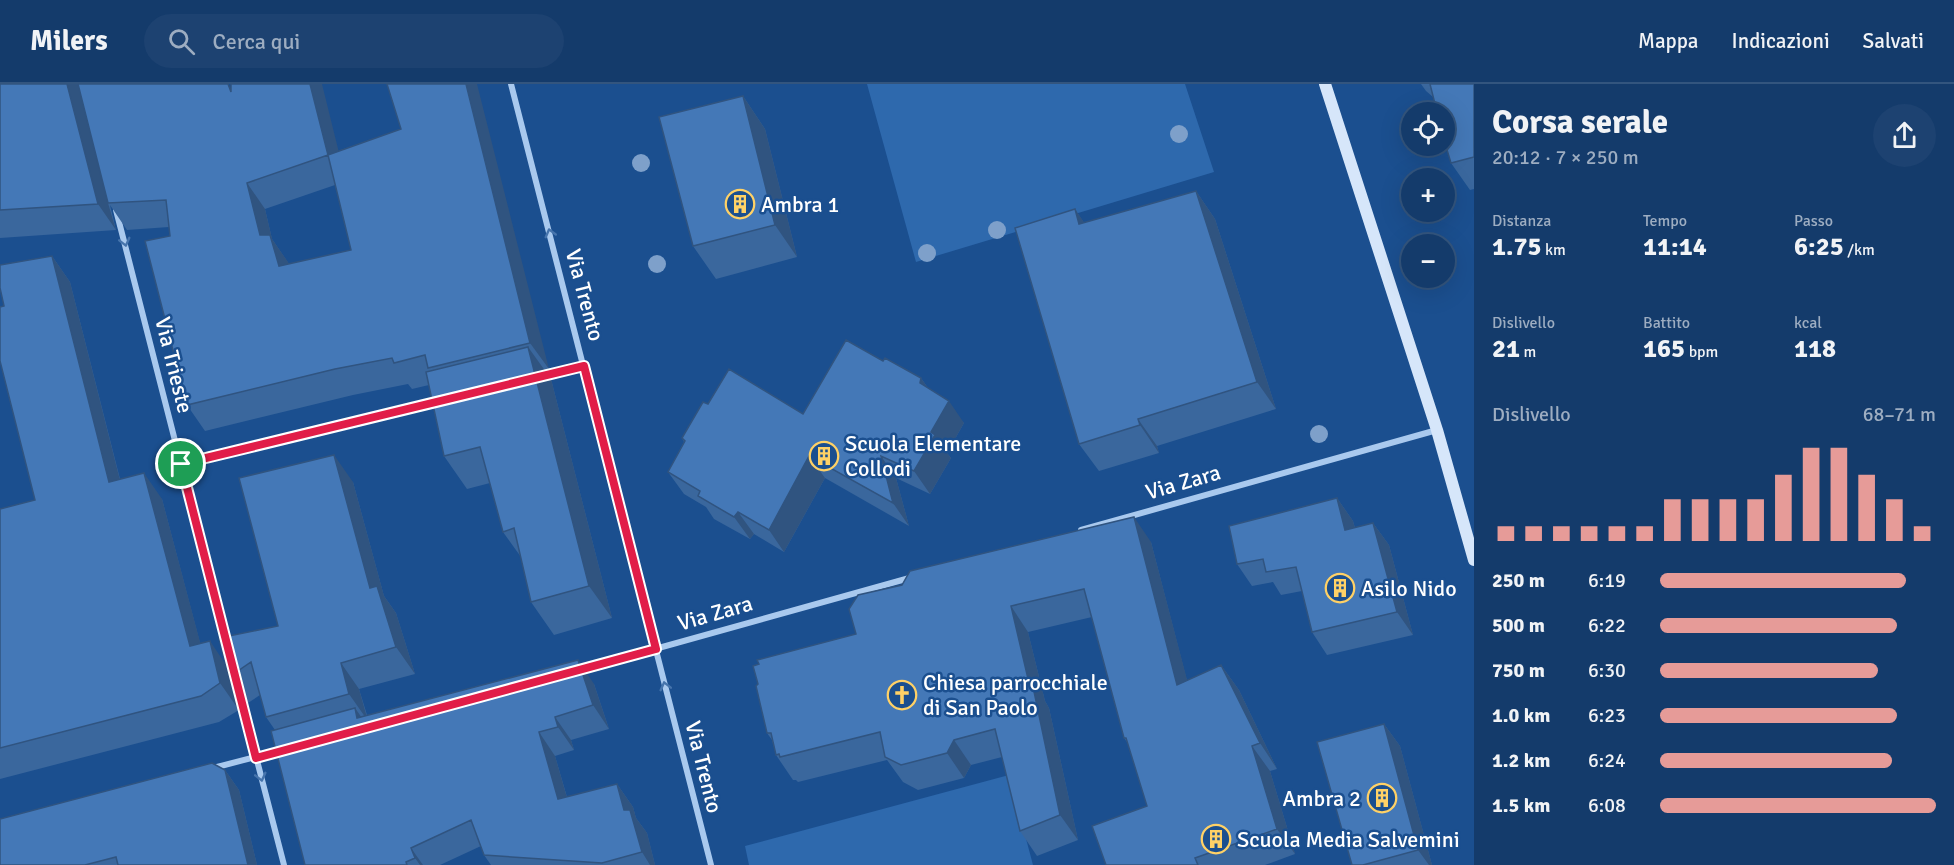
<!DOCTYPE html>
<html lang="it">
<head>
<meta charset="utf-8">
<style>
	:root { --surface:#143b6b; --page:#1d4271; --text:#f1f3f6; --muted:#9dadc1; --line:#33557e; --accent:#e69b98 }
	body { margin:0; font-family:Signika,sans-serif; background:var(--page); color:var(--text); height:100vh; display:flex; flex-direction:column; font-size:22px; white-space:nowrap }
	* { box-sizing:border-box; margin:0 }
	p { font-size:20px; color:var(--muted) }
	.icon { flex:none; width:33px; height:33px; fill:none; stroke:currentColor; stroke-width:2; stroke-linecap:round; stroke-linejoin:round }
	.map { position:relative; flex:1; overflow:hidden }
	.sheet { display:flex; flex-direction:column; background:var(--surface); width:480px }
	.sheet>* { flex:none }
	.tools { position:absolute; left:1401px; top:18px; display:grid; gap:12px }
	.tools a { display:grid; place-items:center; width:54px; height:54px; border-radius:50%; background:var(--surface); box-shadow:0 6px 24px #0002,0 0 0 2px var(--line); font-size:30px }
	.pin { position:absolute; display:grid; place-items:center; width:51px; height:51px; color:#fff; margin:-26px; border:3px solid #fff; border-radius:50%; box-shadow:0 2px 6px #0007 }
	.round { display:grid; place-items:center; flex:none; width:63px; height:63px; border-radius:32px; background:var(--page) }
	.headline { display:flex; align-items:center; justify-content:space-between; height:102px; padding:0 18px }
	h1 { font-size:33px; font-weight:700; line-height:45px }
	.metrics { display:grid; grid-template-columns:repeat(3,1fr); gap:9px; height:102px; padding:6px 18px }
	.metrics div { display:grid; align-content:center }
	.metrics b { font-size:26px; font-weight:700 }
	.metrics small { font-size:16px; font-weight:400 }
	.metrics p { font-size:16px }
	.chart { height:168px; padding:12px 18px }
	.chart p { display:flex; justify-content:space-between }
	.chart svg { width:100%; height:108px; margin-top:6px; stroke:var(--accent); stroke-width:6 }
	ul { padding:0 18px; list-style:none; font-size:20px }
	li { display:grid; grid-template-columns:96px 72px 1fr; align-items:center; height:45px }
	li i { height:15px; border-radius:8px; background:var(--accent) }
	header { display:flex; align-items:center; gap:36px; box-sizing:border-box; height:84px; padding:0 30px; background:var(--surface); border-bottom:2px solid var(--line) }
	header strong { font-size:28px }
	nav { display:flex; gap:33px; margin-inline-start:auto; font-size:21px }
	.search { width:420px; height:54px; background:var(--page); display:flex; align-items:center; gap:15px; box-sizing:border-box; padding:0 21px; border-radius:33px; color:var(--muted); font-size:22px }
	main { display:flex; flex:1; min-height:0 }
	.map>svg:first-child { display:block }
	.green { fill:#2e69ad }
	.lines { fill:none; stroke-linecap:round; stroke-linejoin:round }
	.street { stroke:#a9c9ee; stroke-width:6 }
	.secondary { stroke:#d6e6fa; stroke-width:12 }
	.tree { fill:#7ea0ca }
	.wall { fill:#3a679d; fill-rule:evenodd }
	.shaded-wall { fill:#305480 }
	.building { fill:#4478b7; stroke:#305480; stroke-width:1.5; fill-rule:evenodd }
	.oneway { stroke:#4674ac }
	.route-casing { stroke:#fff; stroke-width:12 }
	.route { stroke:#e11d48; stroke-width:8 }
	.labels { text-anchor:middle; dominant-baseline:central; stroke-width:5; stroke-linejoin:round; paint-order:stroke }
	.poi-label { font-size:22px; fill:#fff; stroke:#1b4f8f; text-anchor:start }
	.street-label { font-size:22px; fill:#fff; stroke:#1b4f8f }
</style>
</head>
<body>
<header>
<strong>Milers</strong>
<div class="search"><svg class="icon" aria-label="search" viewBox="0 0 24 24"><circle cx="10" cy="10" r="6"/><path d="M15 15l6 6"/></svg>Cerca qui</div>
<nav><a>Mappa</a><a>Indicazioni</a><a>Salvati</a></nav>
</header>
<main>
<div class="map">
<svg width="1474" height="781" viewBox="0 0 1474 781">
	<rect width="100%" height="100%" fill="#1b4f8f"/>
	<path class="green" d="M 867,0 L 1185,0 L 1214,88 L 916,178 Z
		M 1009,691 L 1033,781 L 749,781 L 745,762 Z"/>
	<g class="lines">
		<path class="street" d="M 511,0 L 711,781
			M 116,126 L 227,560
			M 541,292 L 584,282
			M 181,380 L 438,318
			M 1081,446 L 1437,346
			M 576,587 L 913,493
			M 237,599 L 284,781
			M 213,684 L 282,666"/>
		<path class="secondary" d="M 1325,0 L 1437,346 L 1474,476"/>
	</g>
	<g class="tree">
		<circle cx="1179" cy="50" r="9"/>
		<circle cx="641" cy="79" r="9"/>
		<circle cx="997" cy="146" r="9"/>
		<circle cx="927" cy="169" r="9"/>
		<circle cx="657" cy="180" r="9"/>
		<circle cx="1319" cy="350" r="9"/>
	</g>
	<path class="wall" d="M 0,0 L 338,67 L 401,45 L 549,285 L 545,286 L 551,295 L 612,534 L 554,551 L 531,518 L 521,473 L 503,448 L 490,399 L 467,405 L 444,372 L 429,301 L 412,305 L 408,300 L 353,311 L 205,347 L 187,321 L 169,143 L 127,146 L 110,121 L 116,146 L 0,154 ZM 335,101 L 351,166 L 289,180 L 272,155 L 265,125 Z
		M 1421,0 L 1474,0 L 1474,105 L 1470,106 L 1451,79 L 1433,13 L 1426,7 Z
		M 743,12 L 765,45 L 797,173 L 716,195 L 693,162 Z
		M 1196,107 L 1215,135 L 1276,325 L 1157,362 L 1159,369 L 1099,387 L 1079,360 L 1075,125 L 1084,139 Z
		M 52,172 L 70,198 L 120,395 L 162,415 L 200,559 L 226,581 L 278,542 L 353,398 L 384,512 L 396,529 L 415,590 L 359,605 L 367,631 L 594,600 L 609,645 L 571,656 L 574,666 L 555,672 L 567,713 L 617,700 L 633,723 L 636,734 L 647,749 L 655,781 L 491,781 L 484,771 L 481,762 L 440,781 L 305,781 L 275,646 L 266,633 L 260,611 L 248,619 L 231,595 L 239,626 L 219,638 L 0,695 L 0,425 L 35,416 L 4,222 Z
		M 883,277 L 921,294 L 928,304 L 964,339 L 947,369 L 951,374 L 930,410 L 896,394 L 909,442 L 825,394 L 784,468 L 754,450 L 750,455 L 714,435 L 706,423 L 684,410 L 668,388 L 684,358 L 682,354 L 708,320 L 803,330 Z
		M 1337,414 L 1353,437 L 1355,444 L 1373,439 L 1389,461 L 1413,551 L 1327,571 L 1312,548 L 1302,507 L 1281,511 L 1273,498 L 1252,502 L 1237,480 Z
		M 1151,458 L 1187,597 L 1221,581 L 1239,606 L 1277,685 L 1270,687 L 1295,770 L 1265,781 L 1106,781 L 1147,722 L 1129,661 L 1124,654 L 1092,533 L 1028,548 L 1045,617 L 1049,624 L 1078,756 L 1037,772 L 1020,747 L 1002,673 L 971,681 L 964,694 L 918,706 L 903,698 L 887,676 L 798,698 L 796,696 L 793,696 L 776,671 L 772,656 L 767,649 L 856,550 Z
		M 1384,640 L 1400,662 L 1432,781 L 1352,781 Z
		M 225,686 L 239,706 L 257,781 L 0,781 Z"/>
	<path class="shaded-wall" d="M 67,0 L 79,0 L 108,119 L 116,146 L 98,120 Z
		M 310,0 L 322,0 L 346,97 L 328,71 Z
		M 466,0 L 477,0 L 549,285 L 530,259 Z
		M 743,12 L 765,45 L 797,173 L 775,141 Z
		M 247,99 L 265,125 L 272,155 L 288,178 L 297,208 L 260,151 Z
		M 1196,107 L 1215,135 L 1276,325 L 1257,298 Z
		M 1075,125 L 1094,153 L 1079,140 Z
		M 52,172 L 70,198 L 127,424 L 109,398 Z
		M 528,263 L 551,295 L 612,534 L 589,502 Z
		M 921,294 L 937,317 L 920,299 Z
		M 949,317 L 964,339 L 947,369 L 951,374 L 930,410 L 914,387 L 931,348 Z
		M 1138,335 L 1157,362 L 1159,369 L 1140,341 Z
		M 334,371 L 353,398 L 384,512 L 396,529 L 415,590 L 396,563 L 370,504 Z
		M 809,372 L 825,394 L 784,468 L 769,446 Z
		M 881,372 L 896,394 L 909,442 L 893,419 Z
		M 144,389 L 162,415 L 208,588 L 190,562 Z
		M 1337,414 L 1353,437 L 1361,468 L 1345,446 Z
		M 738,428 L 754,450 L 750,455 L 734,433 Z
		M 1134,433 L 1151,458 L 1195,626 L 1177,601 Z
		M 1373,439 L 1389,461 L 1413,551 L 1397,528 Z
		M 1011,522 L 1028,548 L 1045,617 L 1049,624 L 1078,756 L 1060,731 Z
		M 210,557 L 228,584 L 229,593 L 231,595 L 239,626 L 220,599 Z
		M 578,576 L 594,600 L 609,645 L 593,621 Z
		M 341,579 L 359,605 L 368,637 L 349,610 Z
		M 1221,581 L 1239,606 L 1277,685 L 1260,659 Z
		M 355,624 L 371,647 L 357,634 Z
		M 555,633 L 571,656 L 574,666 L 558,643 Z
		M 1384,640 L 1400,662 L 1432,781 L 1429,781 L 1418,766 Z
		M 539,648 L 555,672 L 574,738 L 558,715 Z
		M 954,656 L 971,681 L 964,694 L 947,669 Z
		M 1252,662 L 1270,687 L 1295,770 L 1277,745 Z
		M 225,686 L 239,706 L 257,781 L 248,781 Z
		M 617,700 L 633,723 L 636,734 L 647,749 L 655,781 L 650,781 L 642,768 L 624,726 Z
		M 411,764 L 423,781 L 420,781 L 415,774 Z"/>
	<path class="building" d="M 0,0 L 67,0 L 98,120 L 0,126 Z
		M 78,0 L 228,0 L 231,8 L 231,0 L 310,0 L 328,71 L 401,45 L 387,0 L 466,0 L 530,259 L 428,284 L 425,271 L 394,279 L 392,274 L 335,285 L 187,321 L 145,157 L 170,152 L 166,116 L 108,119 ZM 328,71 L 351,166 L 279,182 L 270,151 L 260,151 L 247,99 Z
		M 1430,0 L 1474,0 L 1474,73 L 1451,79 L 1444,56 L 1444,28 L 1437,28 Z
		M 743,12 L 775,141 L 693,162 L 659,33 Z
		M 1196,107 L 1257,298 L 1138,335 L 1140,341 L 1079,360 L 1015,144 L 1075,125 L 1079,140 Z
		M 52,172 L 109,398 L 144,389 L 190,562 L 210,557 L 220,599 L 201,612 L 0,664 L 0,425 L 35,416 L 0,277 L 0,223 L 4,222 L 0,204 L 0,181 Z
		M 846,256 L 883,277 L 885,274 L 921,294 L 920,299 L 949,317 L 931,348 L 935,351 L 914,387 L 881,372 L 893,419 L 809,372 L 769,446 L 738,428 L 734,433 L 698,412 L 700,407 L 668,388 L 685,357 L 682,354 L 703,318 L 708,320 L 729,285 L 803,330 Z
		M 528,263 L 589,502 L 531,518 L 514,444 L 503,448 L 480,363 L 444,372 L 426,288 Z
		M 334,371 L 370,504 L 377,502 L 396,563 L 341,579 L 349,610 L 266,633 L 251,578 L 229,593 L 219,554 L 278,542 L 239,394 Z
		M 1337,414 L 1345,446 L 1373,439 L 1397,528 L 1312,548 L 1296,483 L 1266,488 L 1263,475 L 1237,480 L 1229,442 Z
		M 1134,433 L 1177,601 L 1221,581 L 1260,659 L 1252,662 L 1277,745 L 1195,774 L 1198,781 L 1106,781 L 1092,742 L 1147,722 L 1126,654 L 1124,654 L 1084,505 L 1011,522 L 1029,599 L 1032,598 L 1060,731 L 1020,747 L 995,645 L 954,656 L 947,669 L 901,681 L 885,673 L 880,648 L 780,673 L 779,670 L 776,671 L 771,649 L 767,649 L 756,602 L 758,600 L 753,582 L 759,580 L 757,576 L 856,550 L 849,525 L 858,511 L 902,501 L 910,487 Z
		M 578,576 L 593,621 L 555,633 L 558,643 L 539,648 L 558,715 L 617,700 L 624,726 L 630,726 L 642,768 L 602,779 L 484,771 L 471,736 L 411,764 L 415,774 L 406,778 L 407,781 L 305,781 L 271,647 L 355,624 L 357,634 Z
		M 1384,640 L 1418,766 L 1363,781 L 1352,781 L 1317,658 Z
		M 212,679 L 225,686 L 248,781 L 118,781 L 116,773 L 85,781 L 0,781 L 0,735 Z"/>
	<defs><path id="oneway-chevron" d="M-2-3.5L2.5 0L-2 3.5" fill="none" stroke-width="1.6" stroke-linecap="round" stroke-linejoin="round" transform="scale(1.5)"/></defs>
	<g class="oneway">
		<use href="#oneway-chevron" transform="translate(550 149) rotate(-105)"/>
		<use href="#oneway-chevron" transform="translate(125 158) rotate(76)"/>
		<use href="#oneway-chevron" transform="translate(665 602) rotate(-104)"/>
		<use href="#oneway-chevron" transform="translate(261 693) rotate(76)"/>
	</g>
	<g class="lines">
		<g class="route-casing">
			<path id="route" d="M 584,282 L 656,565 L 256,674 L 181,380 Z"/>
		</g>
		<use href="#route" class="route"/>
	</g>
	<defs>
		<g id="building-ring" transform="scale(1.5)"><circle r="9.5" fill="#1b4f8f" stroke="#ffd166" stroke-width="1.5"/><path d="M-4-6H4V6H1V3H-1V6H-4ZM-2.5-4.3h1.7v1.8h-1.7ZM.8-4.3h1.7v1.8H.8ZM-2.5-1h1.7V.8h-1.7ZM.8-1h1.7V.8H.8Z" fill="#ffd166"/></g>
		<g id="church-ring" transform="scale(1.5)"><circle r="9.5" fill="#1b4f8f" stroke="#ffd166" stroke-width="1.5"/><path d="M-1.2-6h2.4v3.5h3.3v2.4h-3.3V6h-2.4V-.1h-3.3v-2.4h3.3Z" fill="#ffd166"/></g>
	</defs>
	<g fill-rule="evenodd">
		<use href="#building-ring" x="740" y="120"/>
		<use href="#building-ring" x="824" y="372"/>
		<use href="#building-ring" x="1340" y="504"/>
		<use href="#church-ring" x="902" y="611"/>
		<use href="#building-ring" x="1382" y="714"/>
		<use href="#building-ring" x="1216" y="755"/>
	</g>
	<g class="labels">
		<g class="poi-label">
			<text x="761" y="120">Ambra 1</text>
			<text x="845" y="359">Scuola Elementare<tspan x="845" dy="25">Collodi</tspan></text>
			<text x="1361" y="504">Asilo Nido</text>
			<text x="923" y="598">Chiesa parrocchiale<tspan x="923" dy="25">di San Paolo</tspan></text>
			<text x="1361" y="714" text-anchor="end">Ambra 2</text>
			<text x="1237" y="755">Scuola Media Salvemini</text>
		</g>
		<g class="street-label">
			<text transform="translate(585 211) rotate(75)">Via Trento</text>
			<text transform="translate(174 281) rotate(76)">Via Trieste</text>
			<text transform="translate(1183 398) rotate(-16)">Via Zara</text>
			<text transform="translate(715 529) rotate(-16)">Via Zara</text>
			<text transform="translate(704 683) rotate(76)">Via Trento</text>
		</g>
	</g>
</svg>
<div class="tools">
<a><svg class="icon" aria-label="locate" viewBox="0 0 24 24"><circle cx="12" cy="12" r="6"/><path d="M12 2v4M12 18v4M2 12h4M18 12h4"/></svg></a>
<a>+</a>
<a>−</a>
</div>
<div class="pin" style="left:181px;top:380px;background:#1e9e55"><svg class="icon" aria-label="arrive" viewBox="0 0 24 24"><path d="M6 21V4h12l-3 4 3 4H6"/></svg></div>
</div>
<section class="sheet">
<div class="headline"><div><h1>Corsa serale</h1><p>20:12 · 7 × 250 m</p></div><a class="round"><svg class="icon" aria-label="share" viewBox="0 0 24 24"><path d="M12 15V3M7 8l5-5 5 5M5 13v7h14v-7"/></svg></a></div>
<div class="metrics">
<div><p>Distanza</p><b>1.75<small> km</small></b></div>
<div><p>Tempo</p><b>11:14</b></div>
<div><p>Passo</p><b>6:25<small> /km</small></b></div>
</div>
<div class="metrics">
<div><p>Dislivello</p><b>21<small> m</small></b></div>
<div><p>Battito</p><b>165<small> bpm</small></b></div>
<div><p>kcal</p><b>118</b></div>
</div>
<div class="chart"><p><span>Dislivello</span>68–71 m</p>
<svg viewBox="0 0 160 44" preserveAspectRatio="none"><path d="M5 44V38M15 44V38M25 44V38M35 44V38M45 44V38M55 44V38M65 44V27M75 44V27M85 44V27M95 44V27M105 44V17M115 44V6M125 44V6M135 44V17M145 44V27M155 44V38"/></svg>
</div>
<ul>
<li><b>250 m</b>6:19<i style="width:89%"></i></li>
<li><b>500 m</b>6:22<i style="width:86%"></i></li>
<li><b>750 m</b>6:30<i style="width:79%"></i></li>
<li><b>1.0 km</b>6:23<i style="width:86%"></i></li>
<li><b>1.2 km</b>6:24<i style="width:84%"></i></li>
<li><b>1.5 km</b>6:08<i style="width:100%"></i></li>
</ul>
</section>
</main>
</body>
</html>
